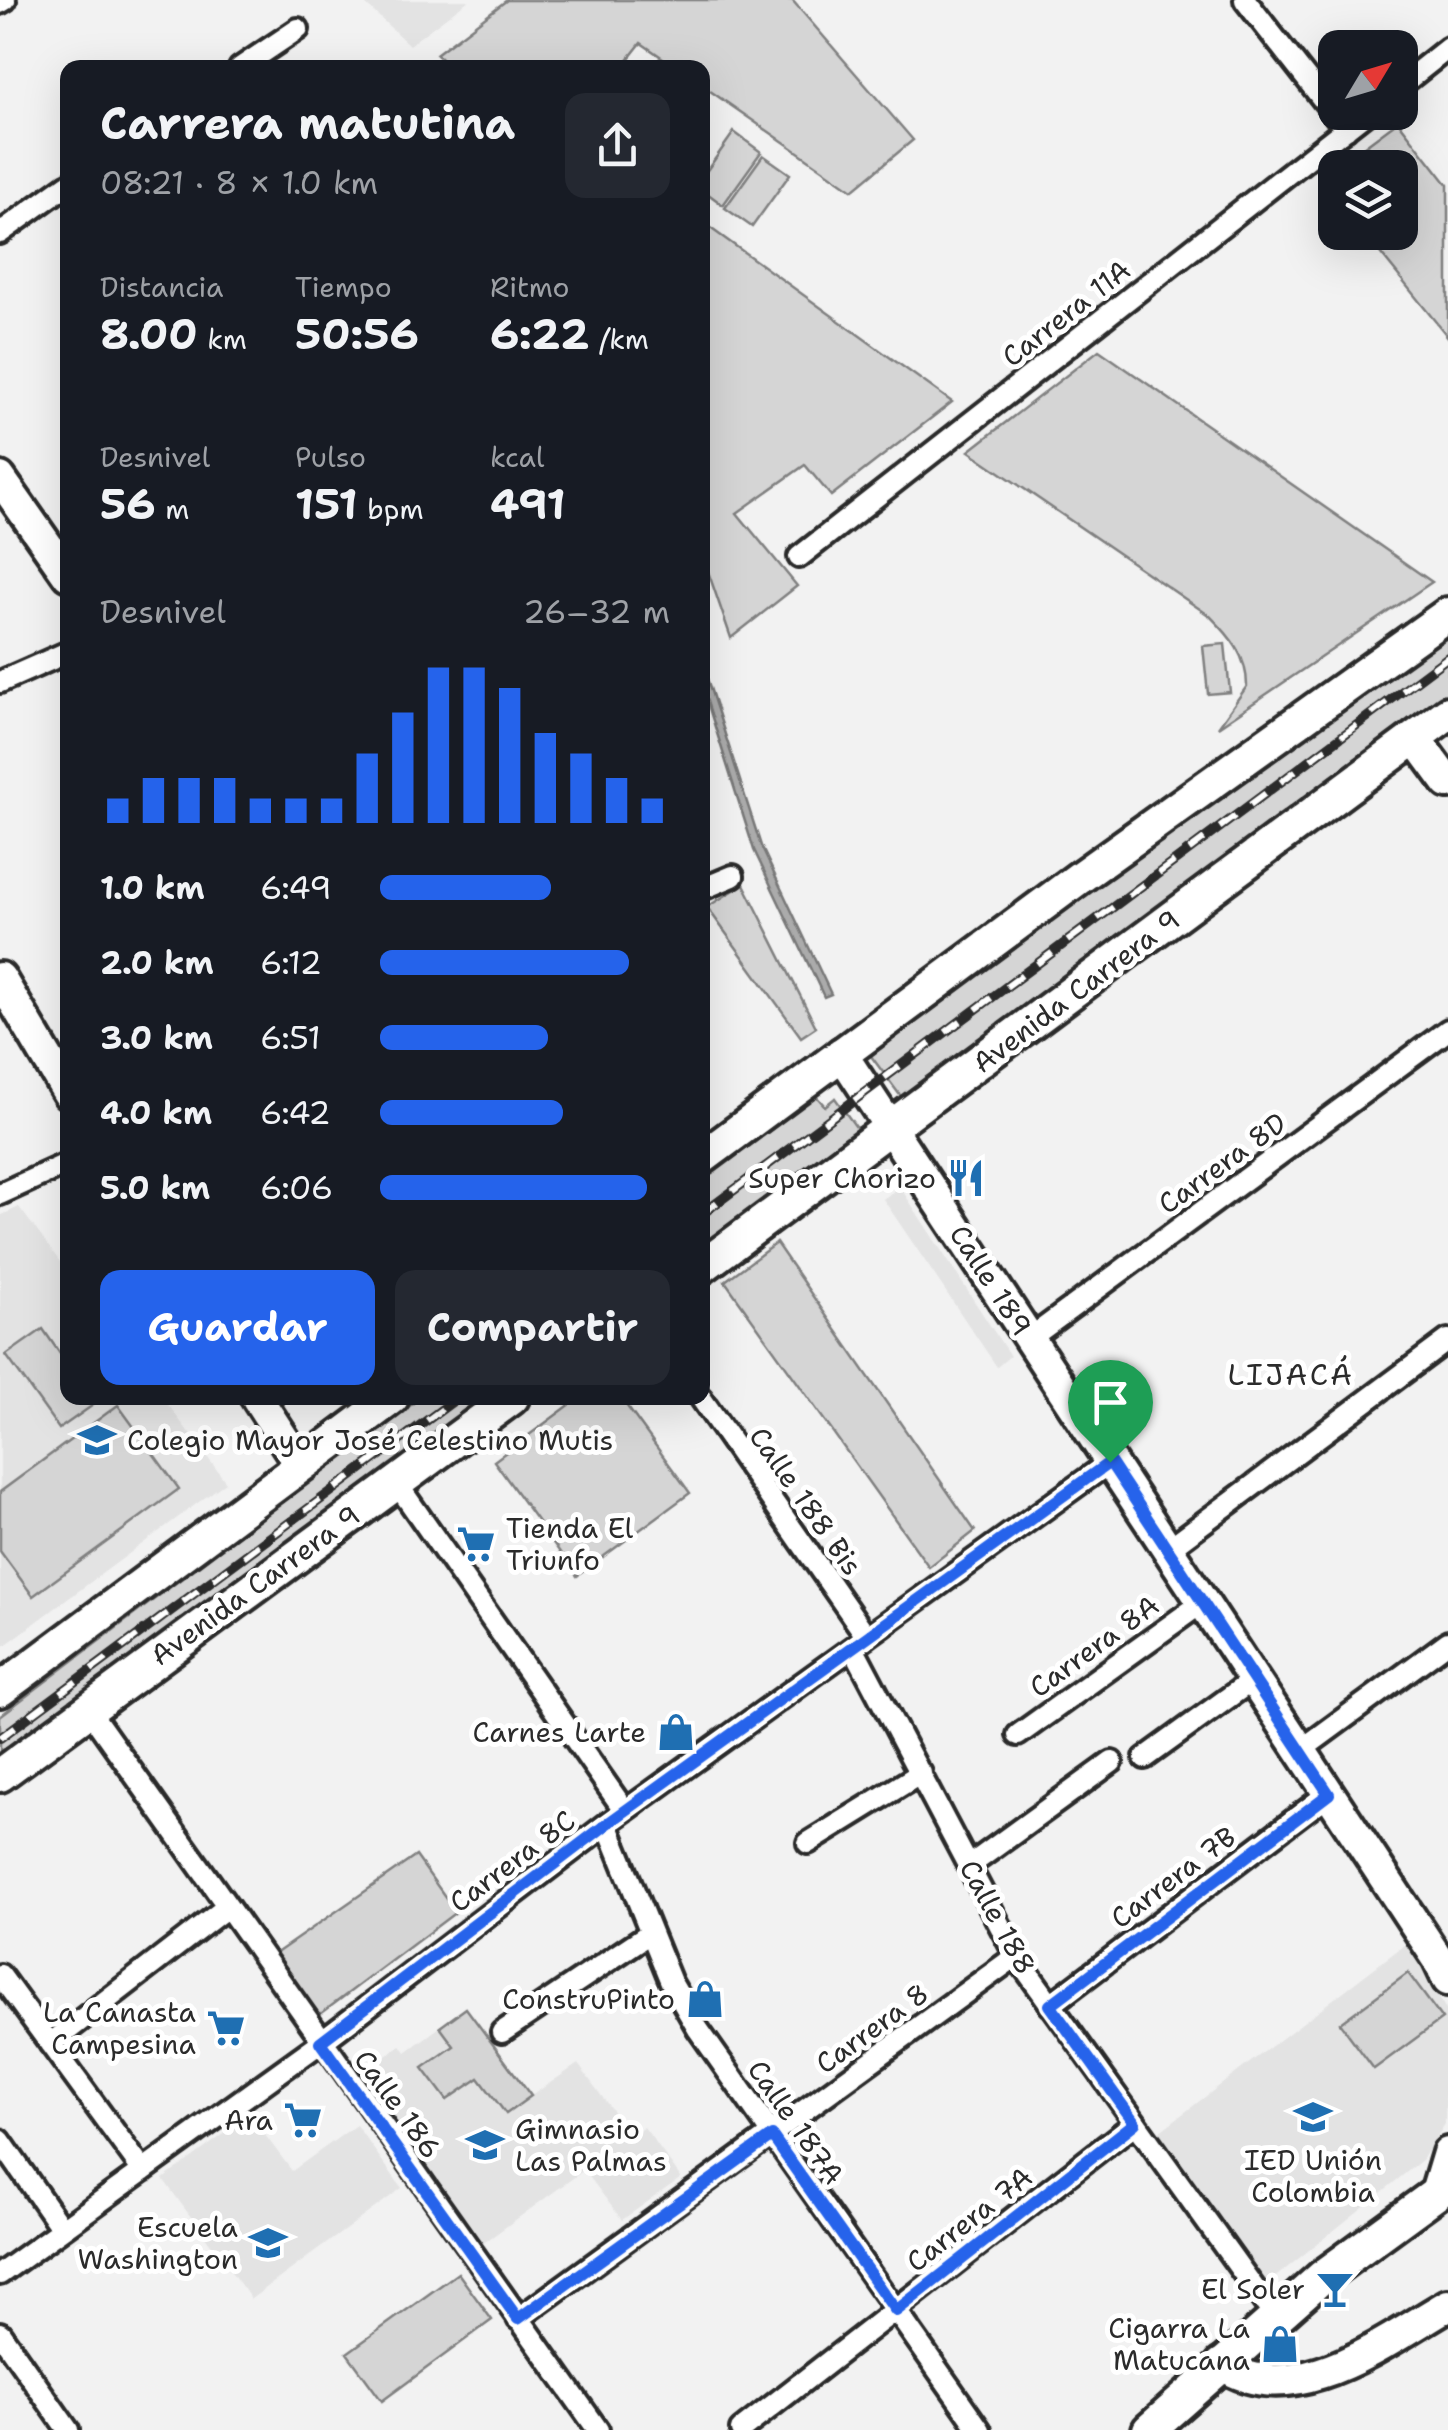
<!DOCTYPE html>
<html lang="es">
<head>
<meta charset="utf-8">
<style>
	:root { --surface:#171b24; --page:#242831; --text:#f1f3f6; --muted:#9ea1a6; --accent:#2563eb }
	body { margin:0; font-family:"Shantell Sans",sans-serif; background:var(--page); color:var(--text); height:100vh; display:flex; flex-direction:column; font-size:38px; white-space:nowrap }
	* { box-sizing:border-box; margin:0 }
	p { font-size:32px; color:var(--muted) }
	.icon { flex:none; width:55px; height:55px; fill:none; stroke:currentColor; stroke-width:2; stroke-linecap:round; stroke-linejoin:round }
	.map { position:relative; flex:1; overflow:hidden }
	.details { position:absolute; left:60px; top:60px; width:650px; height:1345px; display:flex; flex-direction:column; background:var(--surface); border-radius:20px; box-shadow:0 10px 40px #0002 }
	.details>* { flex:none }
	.needle { width:65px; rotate:52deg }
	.tools { position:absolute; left:1318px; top:30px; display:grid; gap:20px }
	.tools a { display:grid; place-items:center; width:100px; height:100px; border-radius:20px; background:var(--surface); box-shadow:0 10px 40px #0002; font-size:50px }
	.pin { position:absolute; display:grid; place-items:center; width:85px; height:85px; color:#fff; margin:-102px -42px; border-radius:50% 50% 50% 0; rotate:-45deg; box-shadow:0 0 10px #0007 }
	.pin .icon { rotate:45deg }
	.round { display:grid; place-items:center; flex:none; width:105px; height:105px; border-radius:20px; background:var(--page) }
	.headline { display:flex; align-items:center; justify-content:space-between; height:170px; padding:0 40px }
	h1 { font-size:45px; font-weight:700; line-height:75px }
	.figures { display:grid; grid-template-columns:repeat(3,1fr); gap:15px; height:170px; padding:10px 40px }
	.figures div { display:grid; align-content:center }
	.figures b { font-size:42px; font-weight:700 }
	.figures small { font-size:28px; font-weight:400 }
	.figures p { font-size:28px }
	.chart { height:280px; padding:20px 40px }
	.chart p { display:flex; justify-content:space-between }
	.chart svg { width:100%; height:180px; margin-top:10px; stroke:var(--accent); stroke-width:6 }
	.button { display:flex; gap:20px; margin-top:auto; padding:20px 40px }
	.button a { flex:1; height:115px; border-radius:20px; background:var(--accent); color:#fff; font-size:40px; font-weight:700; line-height:115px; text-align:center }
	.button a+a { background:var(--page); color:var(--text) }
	ul { padding:0 40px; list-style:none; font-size:32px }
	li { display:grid; grid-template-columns:160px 120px 1fr; align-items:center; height:75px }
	li i { height:25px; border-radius:12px; background:var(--accent) }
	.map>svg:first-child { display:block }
	.built { fill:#e3e3e3 }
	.green { fill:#d5d5d5; stroke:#808080; stroke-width:2.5 }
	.water { fill:#ababab; stroke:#787878; stroke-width:2.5 }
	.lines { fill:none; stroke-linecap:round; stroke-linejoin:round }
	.street-casing { stroke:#2b2b2b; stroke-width:28 }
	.secondary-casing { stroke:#2b2b2b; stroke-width:38 }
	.primary-casing { stroke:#2b2b2b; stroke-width:40 }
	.street { stroke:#fff; stroke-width:20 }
	.secondary { stroke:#fff; stroke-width:30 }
	.primary { stroke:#fff; stroke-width:32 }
	.rail-casing { stroke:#2b2b2b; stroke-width:10 }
	.rail { stroke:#fff; stroke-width:6; stroke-dasharray:19; stroke-linecap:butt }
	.route-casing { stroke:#fff; stroke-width:20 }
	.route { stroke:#2563eb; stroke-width:12 }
	.labels { text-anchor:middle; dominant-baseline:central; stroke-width:10; stroke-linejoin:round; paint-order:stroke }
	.street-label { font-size:28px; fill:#2b2b2b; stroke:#fff }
	.poi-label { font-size:28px; fill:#2b2b2b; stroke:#fff; text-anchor:end }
	.neighbourhood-label { font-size:30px; letter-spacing:2.5px; fill:#2b2b2b; stroke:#fff }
</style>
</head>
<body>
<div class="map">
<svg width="1448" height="2430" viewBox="0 0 1448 2430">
	<rect width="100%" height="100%" fill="#f2f2f2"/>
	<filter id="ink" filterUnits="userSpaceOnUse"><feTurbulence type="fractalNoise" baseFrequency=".01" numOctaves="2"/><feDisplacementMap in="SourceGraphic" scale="20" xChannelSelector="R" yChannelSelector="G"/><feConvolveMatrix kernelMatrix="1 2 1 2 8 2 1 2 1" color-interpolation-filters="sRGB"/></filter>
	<g filter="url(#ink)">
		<path class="built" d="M 361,0 L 469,0 L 409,45 Z
			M 900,1187 L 1010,1356 L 997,1367 L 883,1199 Z
			M 19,1207 L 67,1271 L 68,1398 L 163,1398 L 226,1482 L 0,1649 L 0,1216 Z
			M 1407,1943 L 1448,2013 L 1445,2124 L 1422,2160 L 1268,2283 L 1159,2132 Z
			M 466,2008 L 531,2096 L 578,2064 L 631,2136 L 644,2127 L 681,2178 L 622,2220 L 584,2170 L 478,2247 L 354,2079 L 401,2045 L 406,2052 Z
			M 250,2115 L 292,2171 L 356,2125 L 402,2188 L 251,2299 L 163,2179 Z"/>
		<path class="green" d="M 507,0 L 792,0 L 913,140 L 853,190 L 703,86 L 702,68 L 676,67 L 641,43 L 622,67 L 449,67 L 436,54 Z
			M 1398,121 L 1448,185 L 1448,337 L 1364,233 L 1400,232 L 1400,168 L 1336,167 Z
			M 734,132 L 761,152 L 723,205 L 703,190 L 703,176 Z
			M 763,155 L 790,174 L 752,227 L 725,208 Z
			M 702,222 L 952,402 L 831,496 L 805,465 L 737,513 L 797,586 L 731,638 L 703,557 Z
			M 1099,350 L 1432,582 L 1218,727 L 1247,686 C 1247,656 1231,637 1210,616 L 969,451 Z
			M 1448,633 L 1448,695 L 905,1102 L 868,1052 Z
			M 1225,644 L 1230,692 L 1208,694 L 1203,646 Z
			M 744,884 L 816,1027 L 801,1037 L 707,907 Z
			M 816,1096 L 825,1106 L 835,1098 L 858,1130 L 703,1245 L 703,1181 Z
			M 776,1243 L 975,1531 L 929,1567 L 725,1281 Z
			M 43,1329 L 67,1364 L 68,1398 L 92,1398 L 96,1403 L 59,1429 L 6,1355 Z
			M 420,1398 L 485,1398 L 0,1761 L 0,1716 Z
			M 579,1398 L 621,1398 L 690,1493 L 577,1576 L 494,1461 Z
			M 118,1405 L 179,1489 L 33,1596 L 0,1551 L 0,1492 Z
			M 416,1856 L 456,1912 L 314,2019 L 272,1956 Z
			M 1408,1973 L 1442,2019 L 1374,2069 L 1340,2023 Z
			M 466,2008 L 531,2096 L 506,2114 L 479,2078 L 447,2100 L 423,2068 L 454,2046 L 440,2027 Z
			M 458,2273 L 492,2320 L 382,2401 L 347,2353 Z"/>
		<path class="water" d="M 702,663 L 761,846 L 831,994 L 824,997 L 754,850 L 703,689 Z"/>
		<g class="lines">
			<g class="street-casing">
				<path id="street" d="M 1245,0 L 1346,129
					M 0,3 L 5,0
					M 240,68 L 298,29
					M 1400,86 L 1448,48
					M 0,233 L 68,184
					M 799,557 L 1367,112
					M 0,682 L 68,652
					M 702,889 L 733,876
					M 0,1194 L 68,1163
					M 1029,1339 L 1448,1030
					M 701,1398 L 867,1637
					M 395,1481 L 625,1811
					M 1168,1549 L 1448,1340
					M 853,1647 L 1016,1956 L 1275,2317
					M 88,1709 L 598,2430
					M 1018,1735 L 1203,1602
					M 1301,1750 L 1448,1642
					M 1145,1758 L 1254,1679
					M 607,1824 L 671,1982 L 698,2029 L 980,2430
					M 808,1843 L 921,1773
					M 969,1866 L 1112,1762
					M 0,1975 L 143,2171
					M 1050,2005 L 1329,1793
					M 502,2032 L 650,1933
					M 50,2044 L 227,1907
					M 0,2140 L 62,2229
					M 0,2274 L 320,2043 L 607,1824 L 1110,1462
					M 518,2319 L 1016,1956
					M 0,2333 L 68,2430
					M 741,2430 L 1135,2123"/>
			</g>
			<g class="secondary-casing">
				<path id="secondary" d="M 0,478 L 68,575
					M 1415,738 L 1448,783
					M 0,978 L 68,1093
					M 841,1053 L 1438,1959 L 1448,1980
					M 257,1398 L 301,1466
					M 1436,2193 L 1448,2153
					M 1221,2364 C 1293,2413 1384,2342 1448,2305"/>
			</g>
			<g class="primary-casing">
				<path id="primary" d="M 702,1158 L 1079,878 L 1448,614
					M 702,1267 L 1448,713
					M 0,1690 L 392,1398
					M 0,1775 L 512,1398
					M 1149,2430 L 1322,2277 L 1448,2185"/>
			</g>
			<use href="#street" class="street"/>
			<use href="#secondary" class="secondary"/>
			<use href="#primary" class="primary"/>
			<g class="rail-casing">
				<path id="rail" d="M 702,1214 L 1448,657
					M 0,1738 L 457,1398"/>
			</g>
			<use href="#rail" class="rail"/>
		</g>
	</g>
	<g class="lines" filter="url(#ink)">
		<g class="route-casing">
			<path id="route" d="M 1110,1462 L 1329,1794 L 1050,2005 L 1135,2123 L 896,2311 L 772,2136 L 518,2319 L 320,2042 L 607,1824 Z"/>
		</g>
		<use href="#route" class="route"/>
	</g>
	<defs>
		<g id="restaurant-bare" transform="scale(3)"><path d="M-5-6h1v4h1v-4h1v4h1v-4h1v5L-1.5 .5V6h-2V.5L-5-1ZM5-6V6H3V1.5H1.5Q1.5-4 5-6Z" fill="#1f6fb2" stroke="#fff" stroke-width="2.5" paint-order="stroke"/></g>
		<g id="school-bare" transform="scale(3)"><path d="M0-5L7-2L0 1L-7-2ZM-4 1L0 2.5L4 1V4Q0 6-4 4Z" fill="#1f6fb2" stroke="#fff" stroke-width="2.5" paint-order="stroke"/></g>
		<g id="supermarket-bare" transform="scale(3)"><path d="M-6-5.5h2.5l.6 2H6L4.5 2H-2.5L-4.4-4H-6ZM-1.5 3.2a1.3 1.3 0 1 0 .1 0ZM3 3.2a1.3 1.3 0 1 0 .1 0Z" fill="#1f6fb2" stroke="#fff" stroke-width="2.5" paint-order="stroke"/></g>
		<g id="shop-bare" transform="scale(3)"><path d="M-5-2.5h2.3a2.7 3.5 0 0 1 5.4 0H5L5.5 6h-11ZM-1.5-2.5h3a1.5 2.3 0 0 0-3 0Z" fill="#1f6fb2" stroke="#fff" stroke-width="2.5" paint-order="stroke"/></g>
		<g id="bar-bare" transform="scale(3)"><path d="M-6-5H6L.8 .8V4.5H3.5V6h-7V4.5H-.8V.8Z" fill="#1f6fb2" stroke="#fff" stroke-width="2.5" paint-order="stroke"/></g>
	</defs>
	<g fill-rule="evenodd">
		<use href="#restaurant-bare" x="966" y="1178"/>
		<use href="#school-bare" x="97" y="1440"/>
		<use href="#supermarket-bare" x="476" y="1544"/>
		<use href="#shop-bare" x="676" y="1732"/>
		<use href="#shop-bare" x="705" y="1999"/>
		<use href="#supermarket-bare" x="226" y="2028"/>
		<use href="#school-bare" x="1313" y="2117"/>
		<use href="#supermarket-bare" x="303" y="2120"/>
		<use href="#school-bare" x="485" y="2145"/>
		<use href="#school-bare" x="268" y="2243"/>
		<use href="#bar-bare" x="1335" y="2289"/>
		<use href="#shop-bare" x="1280" y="2344"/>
	</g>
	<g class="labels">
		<g class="street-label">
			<text transform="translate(1066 313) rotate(-38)">Carrera 11A</text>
			<text transform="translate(1076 991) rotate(-37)">Avenida Carrera 9</text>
			<text transform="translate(1222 1163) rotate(-36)">Carrera 8D</text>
			<text transform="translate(991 1280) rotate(57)">Calle 189</text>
			<text transform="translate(806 1501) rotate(55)">Calle 188 Bis</text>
			<text transform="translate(255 1585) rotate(-36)">Avenida Carrera 9</text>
			<text transform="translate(1094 1646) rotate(-36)">Carrera 8A</text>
			<text transform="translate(512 1861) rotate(-37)">Carrera 8C</text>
			<text transform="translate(1173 1877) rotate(-37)">Carrera 7B</text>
			<text transform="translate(998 1917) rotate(61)">Calle 188</text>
			<text transform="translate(872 2028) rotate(-36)">Carrera 8</text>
			<text transform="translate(398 2104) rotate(54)">Calle 186</text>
			<text transform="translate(796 2122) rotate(55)">Calle 187A</text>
			<text transform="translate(969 2219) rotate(-38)">Carrera 7A</text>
		</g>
		<g class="poi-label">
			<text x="936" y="1178">Super Chorizo</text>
			<text x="127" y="1440" text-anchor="start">Colegio Mayor José Celestino Mutis</text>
			<text x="506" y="1528" text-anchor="start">Tienda El<tspan x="506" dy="32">Triunfo</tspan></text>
			<text x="646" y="1732">Carnes Larte</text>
			<text x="675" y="1999">ConstruPinto</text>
			<text x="196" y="2012">La Canasta<tspan x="196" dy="32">Campesina</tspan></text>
			<text x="273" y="2120">Ara</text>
			<text x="515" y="2129" text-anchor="start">Gimnasio<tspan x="515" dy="32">Las Palmas</tspan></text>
			<text x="1313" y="2160" text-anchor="middle">IED Unión<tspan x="1313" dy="32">Colombia</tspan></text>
			<text x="238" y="2227">Escuela<tspan x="238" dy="32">Washington</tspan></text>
			<text x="1305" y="2289">El Soler</text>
			<text x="1250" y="2328">Cigarra La<tspan x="1250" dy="32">Matucana</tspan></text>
		</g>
		<g class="neighbourhood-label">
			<text x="1291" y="1374">LIJACÁ</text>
		</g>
	</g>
</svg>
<div class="tools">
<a><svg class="needle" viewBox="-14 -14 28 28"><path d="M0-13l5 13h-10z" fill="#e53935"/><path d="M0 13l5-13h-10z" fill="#9ea1a6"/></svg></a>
<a><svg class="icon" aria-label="layers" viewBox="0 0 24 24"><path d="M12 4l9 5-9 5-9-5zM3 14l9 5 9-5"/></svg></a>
</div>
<div class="pin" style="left:1110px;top:1462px;background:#1e9e55"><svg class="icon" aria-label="arrive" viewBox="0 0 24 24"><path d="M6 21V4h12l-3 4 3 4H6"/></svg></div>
<section class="details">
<div class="headline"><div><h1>Carrera matutina</h1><p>08:21 · 8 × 1.0 km</p></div><a class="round"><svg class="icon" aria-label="share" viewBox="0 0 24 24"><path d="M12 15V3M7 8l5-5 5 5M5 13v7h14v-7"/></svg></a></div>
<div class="figures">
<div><p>Distancia</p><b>8.00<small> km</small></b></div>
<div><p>Tiempo</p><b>50:56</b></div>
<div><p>Ritmo</p><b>6:22<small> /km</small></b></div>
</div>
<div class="figures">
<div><p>Desnivel</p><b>56<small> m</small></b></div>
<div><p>Pulso</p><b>151<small> bpm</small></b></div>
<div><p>kcal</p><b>491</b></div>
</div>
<div class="chart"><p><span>Desnivel</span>26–32 m</p>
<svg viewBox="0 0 160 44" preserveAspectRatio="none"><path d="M5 44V38M15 44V33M25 44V33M35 44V33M45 44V38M55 44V38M65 44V38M75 44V27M85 44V17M95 44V6M105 44V6M115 44V11M125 44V22M135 44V27M145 44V33M155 44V38"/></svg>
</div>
<ul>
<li><b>1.0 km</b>6:49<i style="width:59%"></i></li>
<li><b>2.0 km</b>6:12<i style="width:86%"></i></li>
<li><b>3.0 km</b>6:51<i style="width:58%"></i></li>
<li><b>4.0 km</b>6:42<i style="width:63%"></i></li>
<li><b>5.0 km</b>6:06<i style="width:92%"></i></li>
</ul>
<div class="button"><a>Guardar</a><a>Compartir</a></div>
</section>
</div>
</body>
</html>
